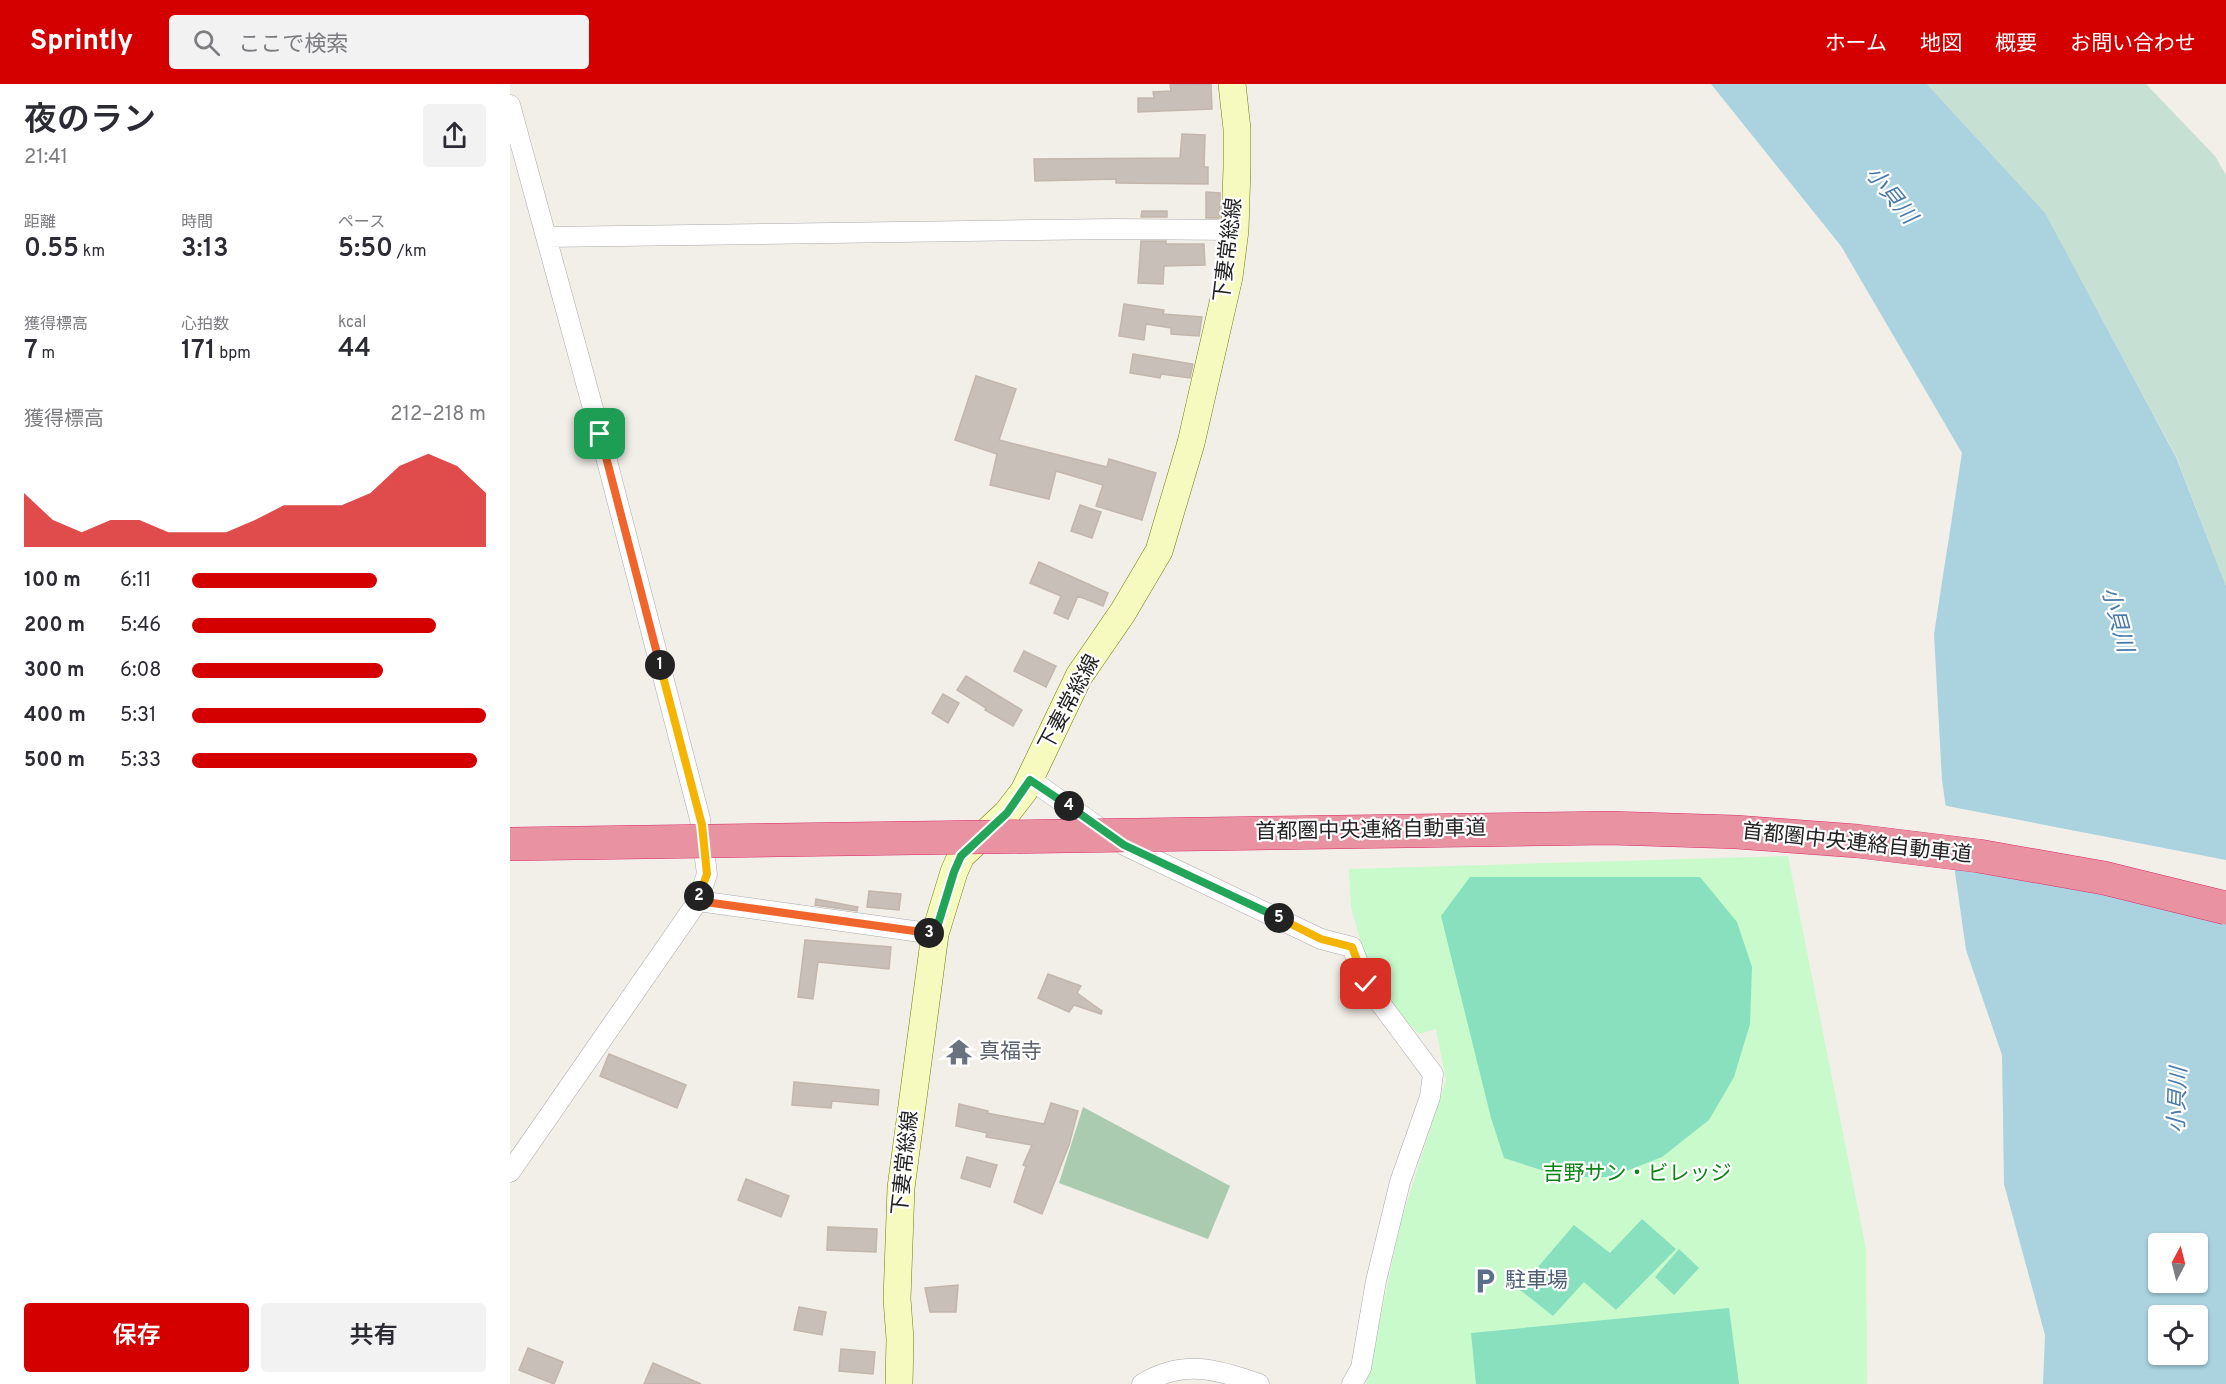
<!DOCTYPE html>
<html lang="ja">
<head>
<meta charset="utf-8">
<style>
	:root { --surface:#fff; --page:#f2f2f3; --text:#2b2b33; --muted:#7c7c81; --accent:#d40000 }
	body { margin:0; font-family:Overpass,"Noto Sans JP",sans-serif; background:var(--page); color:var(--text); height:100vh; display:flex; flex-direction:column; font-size:22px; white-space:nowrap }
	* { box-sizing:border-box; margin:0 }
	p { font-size:20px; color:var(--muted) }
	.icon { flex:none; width:33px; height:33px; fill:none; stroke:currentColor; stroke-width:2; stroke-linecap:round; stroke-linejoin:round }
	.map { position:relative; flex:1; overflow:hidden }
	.drawer { display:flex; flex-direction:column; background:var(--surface); width:510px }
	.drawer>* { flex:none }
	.needle { width:39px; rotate:7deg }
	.tools { position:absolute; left:1638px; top:1149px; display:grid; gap:12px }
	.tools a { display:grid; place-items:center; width:60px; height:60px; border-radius:6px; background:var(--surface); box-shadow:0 2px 4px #0004; font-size:30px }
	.pin { position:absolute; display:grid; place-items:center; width:51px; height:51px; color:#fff; margin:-26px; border-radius:12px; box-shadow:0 3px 9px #0006 }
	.km { position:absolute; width:30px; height:30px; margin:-15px; border-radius:50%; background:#222; color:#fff; font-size:16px; line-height:30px; text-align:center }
	.round { display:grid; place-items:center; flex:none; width:63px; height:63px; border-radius:6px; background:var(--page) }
	.head { display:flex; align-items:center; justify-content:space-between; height:102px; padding:0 24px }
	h1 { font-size:33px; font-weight:600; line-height:45px }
	.metrics { display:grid; grid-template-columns:repeat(3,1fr); gap:9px; height:102px; padding:6px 24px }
	.metrics div { display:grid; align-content:center }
	.metrics b { font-size:26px; font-weight:600 }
	.metrics small { font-size:16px; font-weight:400 }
	.metrics p { font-size:16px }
	.chart { height:168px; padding:12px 24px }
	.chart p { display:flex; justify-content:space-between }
	.chart svg { width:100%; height:108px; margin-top:6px; fill:var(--accent); opacity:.7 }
	.primary-button { display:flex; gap:12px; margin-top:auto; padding:12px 24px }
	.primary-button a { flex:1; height:69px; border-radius:6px; background:var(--accent); color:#fff; font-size:24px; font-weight:600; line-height:69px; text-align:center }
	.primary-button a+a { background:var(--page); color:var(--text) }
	ul { padding:0 24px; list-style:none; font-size:20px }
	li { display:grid; grid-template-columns:96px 72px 1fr; align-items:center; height:45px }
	li i { height:15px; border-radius:8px; background:var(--accent) }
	header { display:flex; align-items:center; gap:36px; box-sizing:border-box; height:84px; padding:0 30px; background:var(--accent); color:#fff }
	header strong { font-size:28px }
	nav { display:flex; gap:33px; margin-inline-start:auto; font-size:21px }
	.search { width:420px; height:54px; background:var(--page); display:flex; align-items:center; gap:15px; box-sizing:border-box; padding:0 21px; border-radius:6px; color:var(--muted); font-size:22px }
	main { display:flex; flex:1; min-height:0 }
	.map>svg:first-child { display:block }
	.wetland { fill:#c6e0d4 }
	.cemetery { fill:#aacbaf }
	.park { fill:#c8facc }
	.pitch { fill:#88e0be }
	.water { fill:#aad3df; fill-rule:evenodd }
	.pier { fill:#f2efe9 }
	.building { fill:#c7bfb8; stroke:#c4b6ab; stroke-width:1.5 }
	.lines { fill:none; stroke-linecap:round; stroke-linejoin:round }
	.street-casing { stroke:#a9a9a9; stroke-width:21 }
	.secondary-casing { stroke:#707d05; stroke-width:28 }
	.street { stroke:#fff; stroke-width:20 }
	.secondary { stroke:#f7fabf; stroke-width:27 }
	.highway-bridge-casing { stroke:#dc2a67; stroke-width:34; stroke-linecap:butt }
	.highway-bridge { stroke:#e892a2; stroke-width:33 }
	.split-1-casing { stroke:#fff; stroke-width:12 }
	.split-2-casing { stroke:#fff; stroke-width:12 }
	.split-3-casing { stroke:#fff; stroke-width:12 }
	.split-4-casing { stroke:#fff; stroke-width:12 }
	.split-5-casing { stroke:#fff; stroke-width:12 }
	.split-6-casing { stroke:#fff; stroke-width:12 }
	.split-1 { stroke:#f0652b; stroke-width:8 }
	.split-2 { stroke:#f5b400; stroke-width:8 }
	.split-3 { stroke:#f0652b; stroke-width:8 }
	.split-4 { stroke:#22a559; stroke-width:8 }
	.split-5 { stroke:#22a559; stroke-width:8 }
	.split-6 { stroke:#f5b400; stroke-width:8 }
	.labels { text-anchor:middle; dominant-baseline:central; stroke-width:4.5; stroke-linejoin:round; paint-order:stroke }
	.street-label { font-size:21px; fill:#222; stroke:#fff }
	.worship-label { font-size:21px; fill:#5b616d; stroke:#fff; text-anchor:start }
	.park-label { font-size:21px; fill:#0c8416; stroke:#fff }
	.service-label { font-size:21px; fill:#4e5e75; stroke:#fff; text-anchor:start }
	.water-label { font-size:22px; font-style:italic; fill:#4a7aab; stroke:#fff }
</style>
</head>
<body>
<header>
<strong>Sprintly</strong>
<div class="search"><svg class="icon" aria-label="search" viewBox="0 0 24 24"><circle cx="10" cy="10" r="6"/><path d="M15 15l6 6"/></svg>ここで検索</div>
<nav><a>ホーム</a><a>地図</a><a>概要</a><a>お問い合わせ</a></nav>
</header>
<main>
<section class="drawer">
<div class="head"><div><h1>夜のラン</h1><p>21:41</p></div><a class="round"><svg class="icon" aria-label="share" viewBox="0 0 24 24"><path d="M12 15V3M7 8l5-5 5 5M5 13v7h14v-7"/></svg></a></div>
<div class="metrics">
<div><p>距離</p><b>0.55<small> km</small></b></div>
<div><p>時間</p><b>3:13</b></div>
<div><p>ペース</p><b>5:50<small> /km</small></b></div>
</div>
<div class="metrics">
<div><p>獲得標高</p><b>7<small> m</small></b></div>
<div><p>心拍数</p><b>171<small> bpm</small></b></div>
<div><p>kcal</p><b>44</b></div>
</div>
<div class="chart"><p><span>獲得標高</span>212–218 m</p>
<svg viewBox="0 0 160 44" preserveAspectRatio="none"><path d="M0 44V22L10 33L20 38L30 33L40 33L50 38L60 38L70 38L80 33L90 27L100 27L110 27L120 22L130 11L140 6L150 11L160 22V44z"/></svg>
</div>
<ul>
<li><b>100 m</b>6:11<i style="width:63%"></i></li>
<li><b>200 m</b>5:46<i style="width:83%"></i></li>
<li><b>300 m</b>6:08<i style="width:65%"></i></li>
<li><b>400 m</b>5:31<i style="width:100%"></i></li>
<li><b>500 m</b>5:33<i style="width:97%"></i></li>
</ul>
<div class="primary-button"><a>保存</a><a>共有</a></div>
</section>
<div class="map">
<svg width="1716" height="1300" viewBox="0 0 1716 1300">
	<rect width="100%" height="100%" fill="#f2efe9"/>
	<path class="wetland" d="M 1417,0 L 1636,0 L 1705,72 L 1716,91 L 1716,502 L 1666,372 L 1535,130 Z"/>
	<path class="cemetery" d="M 573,1023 L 720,1102 L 698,1155 L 549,1099 Z"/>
	<path class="park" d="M 1278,772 L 1356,1165 L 1357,1300 L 856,1300 L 891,1137 L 936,996 L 926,945 L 909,950 L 876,917 L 851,859 L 841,823 L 839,785 Z"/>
	<path class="pitch" d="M 960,793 L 1190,793 L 1227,838 L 1242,883 L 1240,940 L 1224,993 L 1199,1036 L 1152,1073 L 1101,1093 L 1053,1093 L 994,1074 L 981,1034 L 931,832 Z
		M 1132,1135 L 1166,1165 L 1106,1226 L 1074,1198 L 1043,1232 L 1009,1205 L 1064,1141 L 1100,1169 Z
		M 1169,1165 L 1189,1184 L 1164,1211 L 1145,1193 Z
		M 1219,1224 L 1229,1300 L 966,1300 L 961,1249 Z"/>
	<path class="water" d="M 1201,0 L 1417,0 L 1535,129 L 1666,373 L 1716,502 L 1716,1300 L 1533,1300 L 1535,1251 L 1494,1100 L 1492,971 L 1456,866 L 1432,696 L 1424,550 L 1452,369 L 1331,162 ZM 1648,1160 L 1688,1160 L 1688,1198 L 1648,1198 ZM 1648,1232 L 1688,1232 L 1688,1270 L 1648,1270 Z"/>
	<path class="pier" d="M 1432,721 L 1716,776 L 1716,837 L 1629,815 L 1441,780 Z"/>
	<path class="building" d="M 660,0 L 701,0 L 702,25 L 628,28 L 628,14 L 644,14 L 643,8 L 661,7 Z
		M 672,50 L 695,51 L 694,83 L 698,83 L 698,100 L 606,99 L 606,95 L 525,97 L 524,75 L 670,74 Z
		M 696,108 L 710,109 L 710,134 L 696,134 Z
		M 632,127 L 657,127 L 657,133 L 631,133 Z
		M 631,157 L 656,157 L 656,160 L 694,160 L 695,181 L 654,182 L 653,200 L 628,199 Z
		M 614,220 L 654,226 L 653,230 L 692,233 L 689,252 L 661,250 L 661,244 L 636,240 L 634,256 L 609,252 Z
		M 623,270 L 683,280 L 680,294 L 651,290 L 650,294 L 620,289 Z
		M 466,292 L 506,305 L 489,356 L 597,383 L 599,375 L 646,389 L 632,436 L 586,422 L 593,401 L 546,387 L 539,415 L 480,401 L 487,370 L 445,356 Z
		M 570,421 L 591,428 L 582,454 L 561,447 Z
		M 529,478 L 598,509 L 593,522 L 568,512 L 558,535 L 544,529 L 551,512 L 520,499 Z
		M 514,567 L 546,582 L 536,603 L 504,587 Z
		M 456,592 L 512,626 L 503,642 L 475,626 L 476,624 L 447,606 Z
		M 433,610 L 449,619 L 438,639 L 422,629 Z
		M 359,807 L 391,810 L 389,826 L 357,823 Z
		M 306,815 L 348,823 L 347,827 L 305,821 Z
		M 295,856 L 381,863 L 379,885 L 308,878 L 303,915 L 288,913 Z
		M 538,890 L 571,902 L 567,909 L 592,927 L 591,930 L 564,921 L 559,928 L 528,914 Z
		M 99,970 L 176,1001 L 167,1024 L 90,992 Z
		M 284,998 L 369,1006 L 368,1021 L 322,1017 L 321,1024 L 282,1021 Z
		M 541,1019 L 568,1027 L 559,1061 L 532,1130 L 504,1118 L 516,1082 L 513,1081 L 522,1061 L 476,1053 L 477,1049 L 446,1042 L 449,1020 L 478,1027 L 477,1029 L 534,1040 Z
		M 457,1073 L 487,1081 L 480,1103 L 451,1094 Z
		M 236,1095 L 279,1112 L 271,1133 L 228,1116 Z
		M 318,1143 L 367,1145 L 366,1168 L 317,1166 Z
		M 448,1201 L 446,1228 L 420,1228 L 415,1204 Z
		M 289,1223 L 316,1228 L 312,1251 L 284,1246 Z
		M 18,1264 L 53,1278 L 44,1300 L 9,1286 Z
		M 331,1265 L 365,1268 L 363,1290 L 329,1287 Z
		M 143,1279 L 191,1300 L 134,1300 Z"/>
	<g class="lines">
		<g class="street-casing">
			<path id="street" d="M 0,21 L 90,350 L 190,735 L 197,790 L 188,817 L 0,1088
				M 37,153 L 603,145 L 725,146
				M 521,696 L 614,761 L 811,855 L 842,863 L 856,900 L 923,990 L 920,1013 L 890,1098 L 866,1197 L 851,1284 L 842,1300
				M 188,817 L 425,850
				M 632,1300 C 673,1275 707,1285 749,1300"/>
		</g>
		<g class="secondary-casing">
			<path id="secondary" d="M 389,1300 L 390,1255 L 387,1215 L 391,1104 L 425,850 L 444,788 L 451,772 L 497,729 L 514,707 L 569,592 L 613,528 L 649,467 L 681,359 L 719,193 L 725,146 L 727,83 L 727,45 L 722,0"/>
		</g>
		<use href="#street" class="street"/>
		<use href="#secondary" class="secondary"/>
		<g class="highway-bridge-casing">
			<path id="highway-bridge" d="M 0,760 L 1100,744 L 1226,748 L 1347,757 L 1469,772 L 1594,794 L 1716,824"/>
		</g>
		<use href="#highway-bridge" class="highway-bridge"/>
	</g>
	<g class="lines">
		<g class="split-1-casing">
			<path id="split-1" d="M 90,350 L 150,581"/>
		</g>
		<g class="split-2-casing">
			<path id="split-2" d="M 150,581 L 192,741 L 197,790 L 189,812"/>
		</g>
		<g class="split-3-casing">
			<path id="split-3" d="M 189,812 L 188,817 L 419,849"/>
		</g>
		<g class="split-4-casing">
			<path id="split-4" d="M 419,849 L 425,850 L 444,788 L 451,772 L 497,729 L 520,696 L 559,722"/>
		</g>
		<g class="split-5-casing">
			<path id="split-5" d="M 559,722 L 614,761 L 769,834"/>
		</g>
		<g class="split-6-casing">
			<path id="split-6" d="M 769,834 L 811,855 L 842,863 L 856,900"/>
		</g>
		<use href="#split-1" class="split-1"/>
		<use href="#split-2" class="split-2"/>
		<use href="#split-3" class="split-3"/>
		<use href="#split-4" class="split-4"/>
		<use href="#split-5" class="split-5"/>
		<use href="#split-6" class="split-6"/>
	</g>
	<defs>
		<g id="temple-bare" transform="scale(2.07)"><path d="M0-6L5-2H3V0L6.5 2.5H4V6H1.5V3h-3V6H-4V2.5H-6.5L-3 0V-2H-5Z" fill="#6b7280" stroke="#fff" stroke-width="2.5" paint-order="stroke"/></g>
		<g id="parking-bare" transform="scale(2.07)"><path d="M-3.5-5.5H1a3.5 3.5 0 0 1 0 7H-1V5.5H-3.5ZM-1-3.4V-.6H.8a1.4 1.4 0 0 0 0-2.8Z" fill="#5c6f8a" stroke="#fff" stroke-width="2.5" paint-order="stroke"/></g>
	</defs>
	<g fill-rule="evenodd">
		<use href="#temple-bare" x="449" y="968"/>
		<use href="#parking-bare" x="975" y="1197"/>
	</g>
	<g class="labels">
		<g class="street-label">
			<text transform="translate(719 166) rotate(-83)">下妻常総線</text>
			<text transform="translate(560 619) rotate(-62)">下妻常総線</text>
			<text transform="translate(861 747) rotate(-1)">首都圏中央連絡自動車道</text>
			<text transform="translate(1347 760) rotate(6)">首都圏中央連絡自動車道</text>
			<text transform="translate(396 1079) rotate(-84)">下妻常総線</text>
		</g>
		<g class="worship-label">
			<text x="469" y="968">真福寺</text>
		</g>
		<g class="park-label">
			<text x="1127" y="1090">吉野サン・ビレッジ</text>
		</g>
		<g class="service-label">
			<text x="995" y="1197">駐車場</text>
		</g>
		<g class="water-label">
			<text transform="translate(1380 112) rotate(51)">小貝川</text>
			<text transform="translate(1606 536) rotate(75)">小貝川</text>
			<text transform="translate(1669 1016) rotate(-88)">小貝川</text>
		</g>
	</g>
</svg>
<div class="tools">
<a><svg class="needle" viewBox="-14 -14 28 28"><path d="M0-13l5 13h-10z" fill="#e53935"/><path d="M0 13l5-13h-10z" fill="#7c7c81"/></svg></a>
<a><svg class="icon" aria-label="locate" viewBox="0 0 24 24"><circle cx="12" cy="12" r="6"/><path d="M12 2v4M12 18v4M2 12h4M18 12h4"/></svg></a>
</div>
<div class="pin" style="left:90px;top:350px;background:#1e9e55"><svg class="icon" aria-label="arrive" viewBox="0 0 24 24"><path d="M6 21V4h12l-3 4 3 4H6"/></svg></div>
<div class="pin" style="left:856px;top:900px;background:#d93025"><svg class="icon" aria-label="check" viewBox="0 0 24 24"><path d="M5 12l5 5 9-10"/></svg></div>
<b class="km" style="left:150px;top:581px">1</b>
<b class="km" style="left:189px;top:812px">2</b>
<b class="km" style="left:419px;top:849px">3</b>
<b class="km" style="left:559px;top:722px">4</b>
<b class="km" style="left:769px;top:834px">5</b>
</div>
</main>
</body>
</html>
